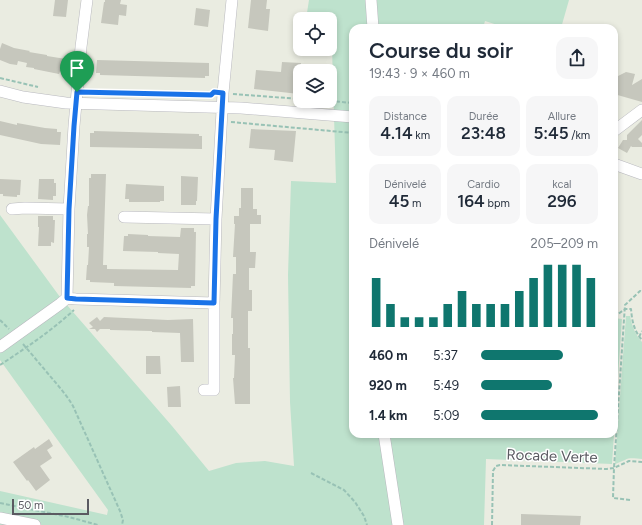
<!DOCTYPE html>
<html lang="fr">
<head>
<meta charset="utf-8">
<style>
	:root { --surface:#fff; --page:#f6f6f7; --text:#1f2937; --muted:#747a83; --accent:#0f766e }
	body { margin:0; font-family:Figtree,sans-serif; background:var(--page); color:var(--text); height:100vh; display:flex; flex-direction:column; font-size:15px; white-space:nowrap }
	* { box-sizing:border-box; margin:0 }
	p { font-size:13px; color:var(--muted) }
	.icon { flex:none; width:22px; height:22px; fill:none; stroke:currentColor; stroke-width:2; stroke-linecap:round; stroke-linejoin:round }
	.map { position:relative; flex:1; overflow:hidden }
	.panel { position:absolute; left:349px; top:24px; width:269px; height:414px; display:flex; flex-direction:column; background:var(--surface); border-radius:12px; box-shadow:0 2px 6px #0003 }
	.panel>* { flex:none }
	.buttons { position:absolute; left:293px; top:12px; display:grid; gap:8px }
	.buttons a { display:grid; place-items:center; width:44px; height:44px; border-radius:8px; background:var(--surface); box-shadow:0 2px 6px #0003; font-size:20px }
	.scale { position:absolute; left:12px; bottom:10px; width:77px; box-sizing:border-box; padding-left:4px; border:2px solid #5a5a61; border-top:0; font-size:11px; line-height:14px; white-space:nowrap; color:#5a5a61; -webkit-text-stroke:3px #fff; paint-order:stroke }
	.pin { position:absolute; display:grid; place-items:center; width:34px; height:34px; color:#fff; margin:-41px -17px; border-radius:50% 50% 50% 0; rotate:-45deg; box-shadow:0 0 4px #0007 }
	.pin .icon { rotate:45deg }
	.round { display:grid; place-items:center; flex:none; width:42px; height:42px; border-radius:12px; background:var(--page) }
	.overview { display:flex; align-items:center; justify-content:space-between; height:68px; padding:0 20px }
	h1 { font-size:22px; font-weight:600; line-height:30px }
	.figures { display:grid; grid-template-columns:repeat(3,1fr); gap:6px; height:68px; padding:4px 20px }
	.figures div { display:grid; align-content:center; border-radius:10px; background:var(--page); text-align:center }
	.figures b { font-size:17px; font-weight:600 }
	.figures small { font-size:11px; font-weight:400 }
	.figures p { font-size:11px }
	.chart { height:112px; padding:8px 20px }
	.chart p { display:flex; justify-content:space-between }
	.chart svg { width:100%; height:72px; margin-top:4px; stroke:var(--accent); stroke-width:6 }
	ul { padding:0 20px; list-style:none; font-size:13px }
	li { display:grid; grid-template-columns:64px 48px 1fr; align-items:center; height:30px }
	li i { height:10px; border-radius:5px; background:var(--accent) }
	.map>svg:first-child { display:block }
	.green { fill:#bee2cd }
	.building { fill:#c6c7bd }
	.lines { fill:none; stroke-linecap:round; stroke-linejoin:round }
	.minor-casing { stroke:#b9b9bf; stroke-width:12 }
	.path { stroke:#98c2b5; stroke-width:2; stroke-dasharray:4 2; stroke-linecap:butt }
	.minor { stroke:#fff; stroke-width:11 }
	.route-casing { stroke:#fff; stroke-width:8 }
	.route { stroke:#1a73e8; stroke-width:5 }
	.labels { text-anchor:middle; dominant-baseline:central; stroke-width:3; stroke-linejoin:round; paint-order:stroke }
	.street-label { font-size:15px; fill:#5a5a61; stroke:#fff }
</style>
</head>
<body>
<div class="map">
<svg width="642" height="525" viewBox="0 0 642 525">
	<rect width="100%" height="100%" fill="#eaece1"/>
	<path class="green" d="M 309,0 L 569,0 L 561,28 L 507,28 L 485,21 L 483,28 L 353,28 L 353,434 L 614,434 L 614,318 L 622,319 L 612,464 L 486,459 L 484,525 L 0,525 L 0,491 L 107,515 L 108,510 L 0,360 L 0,215 L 60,297 L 172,426 L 209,471 L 236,463 L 265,461 L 294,466 L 290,402 L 288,275 L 291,181 L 336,183 L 332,48 L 330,48 L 330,19 L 306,19 Z
		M 626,316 L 630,316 C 632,326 635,334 642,342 L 642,459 C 636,459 630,457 625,460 C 621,461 619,463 615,464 Z"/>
	<path class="building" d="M 55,0 L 68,0 L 66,17 L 53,16 Z
		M 105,0 L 121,0 L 120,4 L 127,5 L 126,16 L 119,15 L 118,25 L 101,23 L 104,2 L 105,2 Z
		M 251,0 L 267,0 L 266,9 L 270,9 L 268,31 L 248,28 Z
		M 196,8 L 210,10 L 208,27 L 194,25 Z
		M 2,43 L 14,48 L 30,51 L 29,52 L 47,55 L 47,56 L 66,59 L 64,72 L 60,71 L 59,74 L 34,69 L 34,68 L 26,67 L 27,63 L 18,61 L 17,65 L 10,64 L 0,60 L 0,49 Z
		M 97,60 L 209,63 L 209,76 L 205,76 L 205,78 L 100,75 L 100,73 L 96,73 Z
		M 282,62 L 301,63 L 299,94 L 254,89 L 256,70 L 281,72 Z
		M 626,72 L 635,74 L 632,85 L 642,79 L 642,102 L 614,94 L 614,78 Z
		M 642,120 L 642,135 L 638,139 L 642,143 L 642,147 L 632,147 L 631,146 L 627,153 L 618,148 L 623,140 L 627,140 L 627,135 Z
		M 0,121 L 17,125 L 17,123 L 45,128 L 57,129 L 57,132 L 61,132 L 60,145 L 41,144 L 0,135 Z
		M 251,129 L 296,131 L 293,162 L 274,160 L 275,150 L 249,148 Z
		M 94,131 L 199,134 L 199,136 L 202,136 L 202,149 L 90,147 L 90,133 L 94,133 Z
		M 91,174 L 106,174 L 103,265 L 107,265 L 107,269 L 178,270 L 179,254 L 158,253 L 158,252 L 123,251 L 124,236 L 128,236 L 128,234 L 148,235 L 148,236 L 180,237 L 181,228 L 194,228 L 194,232 L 196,232 L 195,286 L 191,286 L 191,288 L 114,286 L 114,283 L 90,282 L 90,280 L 86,280 L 87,265 L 88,265 L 89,247 L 87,247 L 87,234 L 88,234 L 87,215 L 88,206 L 89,206 L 89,178 L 91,178 Z
		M 181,176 L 198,177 L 197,201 L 196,201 L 196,205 L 181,205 Z
		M 0,179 L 21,180 L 20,195 L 17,195 L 17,197 L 3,196 L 3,194 L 0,194 Z
		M 39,179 L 54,179 L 54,183 L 56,183 L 56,196 L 53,196 L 53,200 L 38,199 Z
		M 126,184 L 164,186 L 164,201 L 160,201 L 160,202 L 129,202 L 129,199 L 125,199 Z
		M 241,188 L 253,188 L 253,209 L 257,209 L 257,215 L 261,215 L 261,224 L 250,224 L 250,252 L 256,252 L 255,268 L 249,268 L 249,290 L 252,290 L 252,311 L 248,311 L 248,348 L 250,348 L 250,404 L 235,404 L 233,378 L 234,378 L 235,355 L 232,355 L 232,334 L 233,334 L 233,318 L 231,318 L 233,274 L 236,274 L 236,257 L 233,257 L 235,224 L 234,224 L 234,216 L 239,216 L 239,208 L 241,208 Z
		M 38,216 L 53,216 L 53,220 L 55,220 L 54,243 L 51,242 L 51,246 L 38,246 L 39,227 L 38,227 Z
		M 97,317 L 100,321 L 104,317 L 168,320 L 193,319 L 194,362 L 181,362 L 180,333 L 152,332 L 152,331 L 110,330 L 110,329 L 100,329 L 97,332 L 95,329 L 89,329 L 93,327 L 89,323 Z
		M 146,356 L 160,356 L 161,374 L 146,374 Z
		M 180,386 L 181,407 L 168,407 L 167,387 Z
		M 49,439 L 53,446 L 47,450 L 52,458 L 40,466 L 50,480 L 36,491 L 28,480 L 27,481 L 13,462 L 34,447 L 35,449 Z
		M 521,514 L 581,516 L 580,525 L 521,525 Z"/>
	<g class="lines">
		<g class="minor-casing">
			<path id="minor" d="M 371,0 L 373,28
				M 0,91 L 23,97 L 66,103 L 241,108 L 353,117
				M 614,131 L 642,110
				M 614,164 L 642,174
				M 12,209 L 25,208 L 69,209
				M 124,217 L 216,219
				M 67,298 L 69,209 L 74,126 L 81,47 L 87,0
				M 0,347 L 60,304 L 67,298 L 76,299 L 214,303
				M 204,390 L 214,390 L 214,303 L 216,219 L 223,93 L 232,0
				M 384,434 L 398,525
				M 0,518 L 35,525"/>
		</g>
		<path class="path" d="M 0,78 L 38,87
			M 138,93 L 211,95 L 213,93
			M 233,94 L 300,99
			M 330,101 L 353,103
			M 231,122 L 353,133
			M 614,317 L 625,309 L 631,309 C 632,321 634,331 642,340
			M 0,320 L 9,329
			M 639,337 L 642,331
			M 23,344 L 61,389 L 68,398 L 73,406 L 120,511 L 123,520 L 122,525
			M 0,365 C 26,348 51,331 74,310
			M 311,473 L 344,490 L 355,502 L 364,516 L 367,525
			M 630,500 L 613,498 L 614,468 L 625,305 L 640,291 L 642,292
			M 0,503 L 69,517 L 98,525
			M 492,525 L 493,471 L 496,466 L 500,465 L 607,469 L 614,468 L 629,461 L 642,462"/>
		<use href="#minor" class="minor"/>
	</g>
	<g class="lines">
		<g class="route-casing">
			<path id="route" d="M 77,92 L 211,95 L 214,92 L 223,93 L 216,219 L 214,303 L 76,299 L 67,298 L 69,209 L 74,126 Z"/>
		</g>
		<use href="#route" class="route"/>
	</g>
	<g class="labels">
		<g class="street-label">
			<text transform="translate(552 456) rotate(2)">Rocade Verte</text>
		</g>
	</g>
</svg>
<div class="buttons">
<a><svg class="icon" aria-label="locate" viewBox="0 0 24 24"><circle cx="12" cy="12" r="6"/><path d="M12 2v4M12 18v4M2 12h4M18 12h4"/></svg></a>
<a><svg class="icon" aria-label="layers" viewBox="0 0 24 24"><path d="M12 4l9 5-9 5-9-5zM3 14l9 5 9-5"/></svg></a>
</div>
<div class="scale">50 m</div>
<div class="pin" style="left:77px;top:92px;background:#1e9e55"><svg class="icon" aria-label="arrive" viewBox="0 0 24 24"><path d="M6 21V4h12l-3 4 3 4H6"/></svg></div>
<section class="panel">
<div class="overview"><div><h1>Course du soir</h1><p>19:43 · 9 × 460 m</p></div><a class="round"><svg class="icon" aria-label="share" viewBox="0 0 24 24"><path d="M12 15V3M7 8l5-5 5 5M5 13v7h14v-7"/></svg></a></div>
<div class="figures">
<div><p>Distance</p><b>4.14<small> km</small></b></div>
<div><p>Durée</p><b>23:48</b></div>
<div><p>Allure</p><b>5:45<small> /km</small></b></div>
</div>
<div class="figures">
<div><p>Dénivelé</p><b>45<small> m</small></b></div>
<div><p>Cardio</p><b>164<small> bpm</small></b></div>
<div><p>kcal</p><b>296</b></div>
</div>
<div class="chart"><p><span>Dénivelé</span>205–209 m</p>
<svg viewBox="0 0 160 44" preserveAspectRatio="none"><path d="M5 44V14M15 44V30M25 44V38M35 44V38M45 44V38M55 44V30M65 44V22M75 44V30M85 44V30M95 44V30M105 44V22M115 44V14M125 44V6M135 44V6M145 44V6M155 44V14"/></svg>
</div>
<ul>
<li><b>460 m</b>5:37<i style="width:70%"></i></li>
<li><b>920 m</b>5:49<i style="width:61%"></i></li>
<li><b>1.4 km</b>5:09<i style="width:100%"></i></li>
</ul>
</section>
</div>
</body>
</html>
